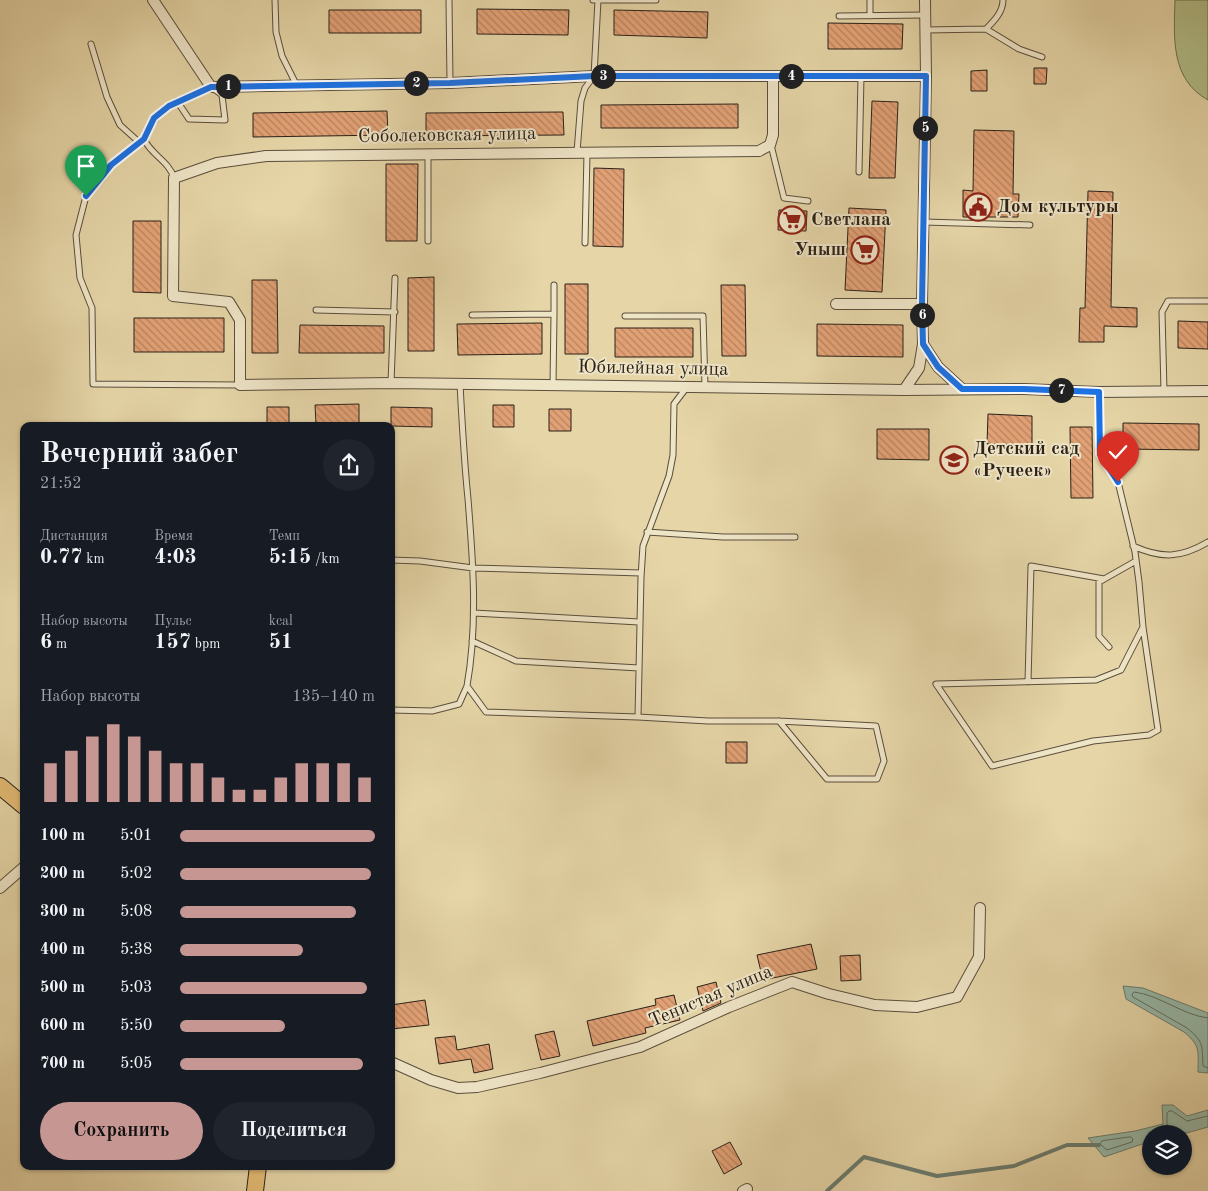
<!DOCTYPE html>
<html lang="ru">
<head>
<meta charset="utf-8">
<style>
	:root { --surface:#171b24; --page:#20242c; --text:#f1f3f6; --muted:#9ea1a6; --accent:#c59692 }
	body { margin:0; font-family:"Old Standard TT",serif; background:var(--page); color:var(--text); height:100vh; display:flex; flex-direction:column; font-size:19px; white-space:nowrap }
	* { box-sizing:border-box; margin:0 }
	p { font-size:16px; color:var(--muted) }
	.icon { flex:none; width:28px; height:28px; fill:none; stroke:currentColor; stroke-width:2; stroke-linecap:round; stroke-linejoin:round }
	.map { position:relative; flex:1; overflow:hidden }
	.sheet { position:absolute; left:20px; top:422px; width:375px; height:748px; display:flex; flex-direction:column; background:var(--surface); border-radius:10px; box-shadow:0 1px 4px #0004 }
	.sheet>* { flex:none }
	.fabs { position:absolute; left:1142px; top:1125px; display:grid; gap:10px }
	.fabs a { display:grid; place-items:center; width:50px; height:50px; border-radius:50%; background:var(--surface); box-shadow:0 1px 4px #0004; font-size:25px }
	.pin { position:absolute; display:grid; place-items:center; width:42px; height:42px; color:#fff; margin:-51px -21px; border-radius:50% 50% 50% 0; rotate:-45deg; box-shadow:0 0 5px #0007 }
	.pin .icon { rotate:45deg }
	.km { position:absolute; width:25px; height:25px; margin:-12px; border-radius:50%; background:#222; color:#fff; font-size:14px; line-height:25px; text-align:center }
	.round { display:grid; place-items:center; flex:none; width:52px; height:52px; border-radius:26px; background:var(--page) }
	.summary { display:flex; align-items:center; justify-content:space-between; height:85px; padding:0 20px }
	h1 { font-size:28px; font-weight:700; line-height:38px }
	.figures { display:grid; grid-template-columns:repeat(3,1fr); gap:8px; height:85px; padding:5px 20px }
	.figures div { display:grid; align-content:center }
	.figures b { font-size:21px; font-weight:700 }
	.figures small { font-size:14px; font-weight:400 }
	.figures p { font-size:14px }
	.chart { height:140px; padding:10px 20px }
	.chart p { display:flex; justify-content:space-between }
	.chart svg { width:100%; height:90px; margin-top:5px; stroke:var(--accent); stroke-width:6 }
	.button { display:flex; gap:10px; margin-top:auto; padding:10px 20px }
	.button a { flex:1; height:58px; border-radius:30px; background:var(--accent); color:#111; font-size:20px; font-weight:700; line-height:58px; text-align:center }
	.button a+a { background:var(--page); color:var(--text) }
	ul { padding:0 20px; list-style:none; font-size:16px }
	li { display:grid; grid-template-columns:80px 60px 1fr; align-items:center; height:38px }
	li i { height:12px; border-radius:6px; background:var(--accent) }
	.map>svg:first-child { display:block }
	.garden { fill:#b2be89; stroke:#6e7051 }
	.water { fill:#96b9a9; stroke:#6b7c6f }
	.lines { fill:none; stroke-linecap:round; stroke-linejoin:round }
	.shore { stroke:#606d61; stroke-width:1 }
	.stream { stroke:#6b7c6f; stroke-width:4 }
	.building { fill:url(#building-back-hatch); stroke:#2b2119 }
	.service-casing { stroke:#5a4e3c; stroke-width:7 }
	.minor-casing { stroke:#5a4e3c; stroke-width:12 }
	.primary-casing { stroke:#2b2119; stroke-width:18 }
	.service { stroke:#eee4c6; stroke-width:5 }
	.minor { stroke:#eee4c6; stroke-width:10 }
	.primary { stroke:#e2ba74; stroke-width:16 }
	.route-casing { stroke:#fff; stroke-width:10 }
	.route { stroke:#1a73e8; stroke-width:6 }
	.labels { text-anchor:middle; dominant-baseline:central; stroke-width:4; stroke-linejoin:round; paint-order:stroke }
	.street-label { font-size:19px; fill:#2b2119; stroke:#eee4c6 }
	.poi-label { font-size:19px; font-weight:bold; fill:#2b2119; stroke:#eee4c6; text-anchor:start }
</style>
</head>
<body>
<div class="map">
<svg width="1208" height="1191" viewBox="0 0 1208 1191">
	<defs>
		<pattern id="building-back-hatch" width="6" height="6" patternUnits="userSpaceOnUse" patternTransform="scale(1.25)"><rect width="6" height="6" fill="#e2a175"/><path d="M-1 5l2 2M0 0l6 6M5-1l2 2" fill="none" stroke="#b7835f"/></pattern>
	</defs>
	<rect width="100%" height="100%" fill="#e5d5a7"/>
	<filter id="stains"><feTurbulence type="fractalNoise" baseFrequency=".004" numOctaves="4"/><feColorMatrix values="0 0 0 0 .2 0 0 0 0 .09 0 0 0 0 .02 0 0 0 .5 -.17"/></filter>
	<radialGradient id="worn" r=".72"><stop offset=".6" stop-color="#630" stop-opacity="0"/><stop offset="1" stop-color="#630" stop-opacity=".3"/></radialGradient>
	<path class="garden" d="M 1175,0 L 1208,0 L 1208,100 C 1170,79 1174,37 1175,0 Z"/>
	<path class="water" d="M 1123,986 L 1143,988 L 1208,1013 L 1208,1073 L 1198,1072 C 1198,1051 1201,1046 1184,1032 L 1126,999 Z
		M 1162,1105 L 1173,1105 L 1187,1116 L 1208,1110 L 1208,1127 L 1183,1134 L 1151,1134 L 1151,1141 L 1104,1157 L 1088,1138 L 1135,1131 L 1163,1124 Z"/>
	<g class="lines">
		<path class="shore" d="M 1208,1018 C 1182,1015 1160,995 1134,992 L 1132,994 L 1133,997 L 1187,1028 C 1204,1042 1202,1045 1203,1066 L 1208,1068
			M 1131,1137 L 1133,1139 L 1132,1142 L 1107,1150 L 1100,1144 L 1102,1141 Z
			M 1151,1137 L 1149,1135 L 1151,1132 L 1167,1126 L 1167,1113 L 1169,1111 L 1172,1111 L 1187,1121 L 1208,1116"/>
		<path class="stream" d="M 827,1191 L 864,1157 L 937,1176 L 1014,1166 L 1067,1145 L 1099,1145"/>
	</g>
	<path class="building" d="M 477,9 L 569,10 L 568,35 L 477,34 Z
		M 329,10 L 421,10 L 421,33 L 329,33 Z
		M 614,10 L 708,12 L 707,38 L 614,35 Z
		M 828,23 L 903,24 L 902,49 L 828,49 Z
		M 1034,68 L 1047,68 L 1046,84 L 1034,84 Z
		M 987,70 L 987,91 L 971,91 L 971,71 Z
		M 872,101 L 898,102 L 895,178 L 869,178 Z
		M 738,104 L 738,128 L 601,128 L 601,105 Z
		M 387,111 L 388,135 L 253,137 L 253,113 Z
		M 563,112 L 564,135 L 426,136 L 426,113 Z
		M 974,130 L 1014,131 L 1013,194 L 1019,194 L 1018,217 L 963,217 L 963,190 L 973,191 Z
		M 386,164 L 418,164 L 417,241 L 386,241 Z
		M 594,168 L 624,169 L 623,247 L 593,246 Z
		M 1088,191 L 1113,192 L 1111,307 L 1137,308 L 1137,327 L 1104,326 L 1104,342 L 1079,342 L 1080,308 L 1085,308 Z
		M 849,208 L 886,210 L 882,292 L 845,290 Z
		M 779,210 L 807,211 L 806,231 L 778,230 Z
		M 133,221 L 161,221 L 161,293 L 133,292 Z
		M 434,277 L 434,351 L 408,351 L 408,278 Z
		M 252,280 L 277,280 L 278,353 L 252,353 Z
		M 565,284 L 588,284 L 588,354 L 565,354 Z
		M 721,285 L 745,285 L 746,356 L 722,356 Z
		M 134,318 L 224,318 L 224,352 L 134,352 Z
		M 1178,321 L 1208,322 L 1208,349 L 1178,348 Z
		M 542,323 L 542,354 L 458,355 L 457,324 Z
		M 817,324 L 903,325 L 903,357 L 817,356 Z
		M 300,325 L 384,326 L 384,353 L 299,353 Z
		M 615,328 L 693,328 L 693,357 L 615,357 Z
		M 359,404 L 359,423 L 316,424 L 315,405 Z
		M 493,405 L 514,405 L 514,427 L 493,427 Z
		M 267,407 L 289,407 L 289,426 L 267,426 Z
		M 391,407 L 432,408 L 432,427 L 391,426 Z
		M 549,409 L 571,409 L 571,431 L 549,431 Z
		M 988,414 L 1032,416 L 1032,445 L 987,444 Z
		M 1123,423 L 1199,424 L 1199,450 L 1123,449 Z
		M 1070,427 L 1092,427 L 1093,498 L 1071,498 Z
		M 877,429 L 929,429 L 929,460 L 877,459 Z
		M 726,742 L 747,742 L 747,763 L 726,763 Z
		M 811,944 L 817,969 L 763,980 L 757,955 Z
		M 860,955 L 861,980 L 841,981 L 840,956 Z
		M 716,982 L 721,1003 L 703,1011 L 697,987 Z
		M 674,995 L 680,1020 L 645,1028 L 646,1033 L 593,1046 L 587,1021 L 656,1005 L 655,999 Z
		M 425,1000 L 429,1025 L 391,1029 L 391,1005 Z
		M 554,1031 L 560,1056 L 541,1060 L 535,1035 Z
		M 455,1036 L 457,1050 L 489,1044 L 493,1069 L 474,1073 L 471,1059 L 439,1064 L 435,1038 Z
		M 730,1142 L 742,1164 L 724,1174 L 712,1151 Z"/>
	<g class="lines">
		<g class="service-casing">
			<path id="service" d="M 275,0 L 276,32 L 282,56 L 296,84
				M 449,0 L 450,83
				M 593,0 L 656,0
				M 839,16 L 925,15
				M 870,16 L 870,0
				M 986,29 L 1019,49 L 1042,57
				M 926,30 L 986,29 C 994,21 1003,12 1003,0
				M 91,44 L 107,97 L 120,125 L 140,143
				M 144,139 L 111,165 L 86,196 L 76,235 L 80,278 L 92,308 L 93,384 L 240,385
				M 771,145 L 784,198 L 808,201
				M 577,152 L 581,101 L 585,88 L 594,76 L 598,0
				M 428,155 L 428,241
				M 859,172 L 861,76
				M 174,178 C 169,161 151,155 144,139 C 158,105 179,100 211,87 L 222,95 L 225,120 L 189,119 L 177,101
				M 924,222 L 1030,225
				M 585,243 L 587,153
				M 554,285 L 554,314
				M 316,310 L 395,312
				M 472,315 L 554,314 L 553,385
				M 625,316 L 703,316 L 705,387
				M 391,383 L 395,278
				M 460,384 C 462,422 464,460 468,499 C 473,561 478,624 467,686 L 486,712 L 638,717
				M 687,387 L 674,404 L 673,455 L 669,476 L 643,546 L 641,577 L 638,717 L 708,721 L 779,721 L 876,726 L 884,761 L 877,779 L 827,779 L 779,721
				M 1164,391 L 1162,312 L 1168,301 L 1208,301
				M 1099,392 L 1100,454 L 1118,482 L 1135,552 L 1139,582 L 1143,627 L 1158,730 L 1149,735 L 1093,741 L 992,766 L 936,684 L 1096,680 L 1121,670 L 1143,627
				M 647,532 L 723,537 L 795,537
				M 1133,546 C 1162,559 1181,558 1208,542
				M 391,560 L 420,561 L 473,568 L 641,573
				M 474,613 L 639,622
				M 472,641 L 516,661 L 639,668
				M 1109,647 L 1099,636 L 1099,582 L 1136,561
				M 1028,682 L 1031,566 L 1104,579
				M 391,710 L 432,711 L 459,704 L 467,686"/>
		</g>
		<g class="minor-casing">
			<path id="minor" d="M 153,0 L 211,87 L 450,83 L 594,76 L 926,76
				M 925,0 L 926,76 L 922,304 L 923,344 L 938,367 L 962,389
				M 773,76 L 773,135 L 770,145 L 759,151 L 266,156 L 217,163 L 174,178 L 173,296 L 229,302 L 240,320 L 240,385 L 391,383 L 904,390 L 1024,389 L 1099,392 L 1208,391
				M 836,304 L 922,304
				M 904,390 L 919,368 L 923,344
				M 0,888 L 24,867
				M 391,1062 L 431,1080 L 458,1088 L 477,1087 L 540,1073 L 640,1047 L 729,1007 L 792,982 L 829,994 L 875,1005 L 917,1007 L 957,997 L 979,957 L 980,908
				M 743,1191 L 747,1189"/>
		</g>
		<g class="primary-casing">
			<path id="primary" d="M 0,786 L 24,806
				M 255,1191 L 258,1166"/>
		</g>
		<use href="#service" class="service"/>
		<use href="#minor" class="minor"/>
		<use href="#primary" class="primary"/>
	</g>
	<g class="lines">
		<g class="route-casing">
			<path id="route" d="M 86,196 L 111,165 L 144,139 L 154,118 L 169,106 L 211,87 L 450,83 L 594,76 L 926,76 L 922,304 L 923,344 L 938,367 L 962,389 L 1024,389 L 1099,392 L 1100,454 L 1118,482"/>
		</g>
		<use href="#route" class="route"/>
	</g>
	<defs>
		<g id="civic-ring" transform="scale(1.4375)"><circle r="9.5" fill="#eee4c6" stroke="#8f2418" stroke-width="1.5"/><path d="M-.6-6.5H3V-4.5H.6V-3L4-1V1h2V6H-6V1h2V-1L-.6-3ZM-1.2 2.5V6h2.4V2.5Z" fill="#8f2418"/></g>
		<g id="supermarket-ring" transform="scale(1.4375)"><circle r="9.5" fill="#eee4c6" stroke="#8f2418" stroke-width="1.5"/><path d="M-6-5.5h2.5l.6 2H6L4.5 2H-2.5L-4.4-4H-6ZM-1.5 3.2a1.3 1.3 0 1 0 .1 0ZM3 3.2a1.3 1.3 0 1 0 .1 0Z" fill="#8f2418"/></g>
		<g id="school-ring" transform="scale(1.4375)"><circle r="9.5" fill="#eee4c6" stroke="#8f2418" stroke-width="1.5"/><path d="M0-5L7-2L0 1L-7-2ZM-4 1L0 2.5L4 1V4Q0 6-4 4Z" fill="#8f2418"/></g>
	</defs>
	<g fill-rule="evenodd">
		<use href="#civic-ring" x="978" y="207"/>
		<use href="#supermarket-ring" x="792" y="220"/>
		<use href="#supermarket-ring" x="865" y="250"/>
		<use href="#school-ring" x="954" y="460"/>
	</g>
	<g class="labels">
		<g class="street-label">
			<text transform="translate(447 136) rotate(-1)">Соболековская улица</text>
			<text transform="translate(653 369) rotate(1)">Юбилейная улица</text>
			<text transform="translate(711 997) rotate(-23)">Тенистая улица</text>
		</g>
		<g class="poi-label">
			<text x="997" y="207">Дом культуры</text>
			<text x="811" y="220">Светлана</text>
			<text x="846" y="250" text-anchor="end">Уныш</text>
			<text x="973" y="449">Детский сад<tspan x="973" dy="22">«Ручеек»</tspan></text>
		</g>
	</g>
	<rect width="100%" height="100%" filter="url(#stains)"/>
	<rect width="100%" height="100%" fill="url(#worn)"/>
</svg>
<div class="fabs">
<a><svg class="icon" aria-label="layers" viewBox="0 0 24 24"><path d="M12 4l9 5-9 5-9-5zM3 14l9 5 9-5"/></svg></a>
</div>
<div class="pin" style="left:86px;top:196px;background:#1e9e55"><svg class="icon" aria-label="arrive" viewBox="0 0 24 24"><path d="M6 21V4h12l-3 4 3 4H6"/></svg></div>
<div class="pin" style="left:1118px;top:482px;background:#d93025"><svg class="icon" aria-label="check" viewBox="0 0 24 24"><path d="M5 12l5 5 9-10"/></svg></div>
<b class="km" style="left:228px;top:86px">1</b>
<b class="km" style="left:416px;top:83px">2</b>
<b class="km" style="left:603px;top:76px">3</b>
<b class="km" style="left:791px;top:76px">4</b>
<b class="km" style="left:925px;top:128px">5</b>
<b class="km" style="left:922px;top:315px">6</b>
<b class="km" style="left:1061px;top:390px">7</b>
<section class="sheet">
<div class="summary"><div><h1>Вечерний забег</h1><p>21:52</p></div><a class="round"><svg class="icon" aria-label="share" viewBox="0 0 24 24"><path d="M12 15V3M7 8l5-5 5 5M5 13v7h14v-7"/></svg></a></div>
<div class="figures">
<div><p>Дистанция</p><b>0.77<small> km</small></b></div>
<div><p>Время</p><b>4:03</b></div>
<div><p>Темп</p><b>5:15<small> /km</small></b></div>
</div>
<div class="figures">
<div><p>Набор высоты</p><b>6<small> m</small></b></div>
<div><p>Пульс</p><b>157<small> bpm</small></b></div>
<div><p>kcal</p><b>51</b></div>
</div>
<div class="chart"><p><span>Набор высоты</span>135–140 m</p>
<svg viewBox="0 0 160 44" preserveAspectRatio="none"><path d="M5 44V25M15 44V19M25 44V12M35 44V6M45 44V12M55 44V19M65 44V25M75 44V25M85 44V32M95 44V38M105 44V38M115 44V32M125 44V25M135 44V25M145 44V25M155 44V32"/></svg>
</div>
<ul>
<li><b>100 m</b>5:01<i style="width:100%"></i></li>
<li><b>200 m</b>5:02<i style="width:98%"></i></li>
<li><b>300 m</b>5:08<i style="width:90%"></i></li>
<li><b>400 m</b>5:38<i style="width:63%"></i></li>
<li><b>500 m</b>5:03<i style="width:96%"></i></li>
<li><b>600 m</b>5:50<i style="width:54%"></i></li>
<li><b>700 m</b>5:05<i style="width:94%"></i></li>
</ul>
<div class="button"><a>Сохранить</a><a>Поделиться</a></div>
</section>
</div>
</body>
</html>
